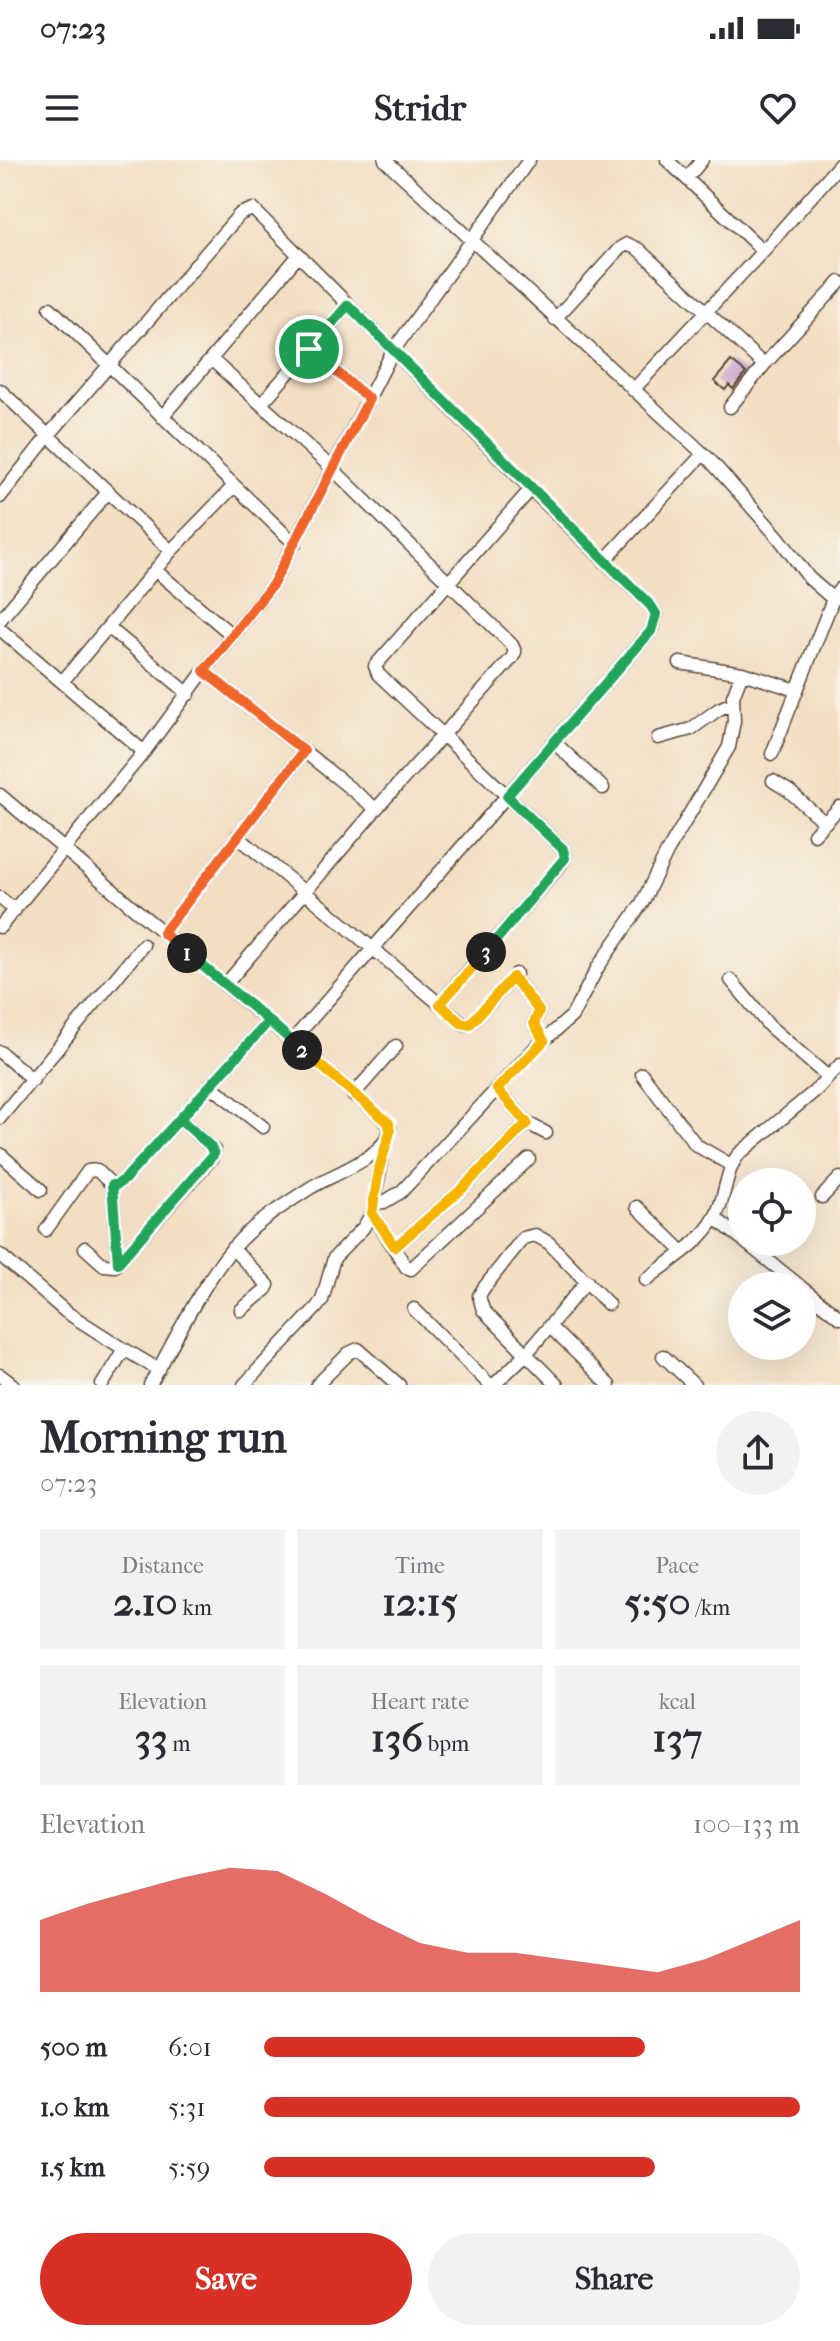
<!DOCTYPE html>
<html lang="en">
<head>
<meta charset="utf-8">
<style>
	:root { --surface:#fff; --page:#f2f2f3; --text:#2b2b33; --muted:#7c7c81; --accent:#d93025 }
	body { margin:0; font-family:"IM FELL French Canon",serif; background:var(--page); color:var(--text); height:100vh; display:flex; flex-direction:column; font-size:30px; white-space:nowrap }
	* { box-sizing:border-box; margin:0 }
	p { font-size:26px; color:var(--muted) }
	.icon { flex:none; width:44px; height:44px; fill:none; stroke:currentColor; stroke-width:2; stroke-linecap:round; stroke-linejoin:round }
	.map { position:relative; height:1225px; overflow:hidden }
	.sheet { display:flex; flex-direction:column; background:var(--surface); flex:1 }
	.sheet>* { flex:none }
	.tools { position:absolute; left:728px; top:1008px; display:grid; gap:16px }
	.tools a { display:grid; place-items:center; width:88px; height:88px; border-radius:50%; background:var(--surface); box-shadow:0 8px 32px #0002; font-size:40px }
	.pin { position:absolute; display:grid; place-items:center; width:68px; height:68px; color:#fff; margin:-34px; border:4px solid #fff; border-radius:50%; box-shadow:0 2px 8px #0007 }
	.km { position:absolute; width:40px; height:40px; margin:-20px; border-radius:50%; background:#222; color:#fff; font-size:22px; line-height:40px; text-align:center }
	.round { display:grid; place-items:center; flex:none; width:84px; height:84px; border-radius:42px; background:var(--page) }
	.head { display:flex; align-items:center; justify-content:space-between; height:136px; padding:0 40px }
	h1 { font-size:44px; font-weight:700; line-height:60px }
	.figures { display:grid; grid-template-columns:repeat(3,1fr); gap:12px; height:136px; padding:8px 40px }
	.figures div { display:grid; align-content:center; border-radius:0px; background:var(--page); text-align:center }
	.figures b { font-size:40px; font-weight:700 }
	.figures small { font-size:22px; font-weight:400 }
	.figures p { font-size:22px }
	.chart { height:224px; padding:16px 40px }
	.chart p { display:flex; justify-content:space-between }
	.chart svg { width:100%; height:144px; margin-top:8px; fill:var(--accent); opacity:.7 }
	.primary-button { display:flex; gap:16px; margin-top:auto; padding:16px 40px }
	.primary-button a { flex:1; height:92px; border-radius:48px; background:var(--accent); color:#fff; font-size:32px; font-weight:700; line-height:92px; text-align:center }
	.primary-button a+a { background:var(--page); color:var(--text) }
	ul { padding:0 40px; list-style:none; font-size:26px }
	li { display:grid; grid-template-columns:128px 96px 1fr; align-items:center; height:60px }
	li i { height:20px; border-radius:10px; background:var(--accent) }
	.status { display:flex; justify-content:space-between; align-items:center; height:56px; padding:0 40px; background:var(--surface); direction:ltr }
	.status svg { height:22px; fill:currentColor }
	header { display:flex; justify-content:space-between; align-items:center; height:104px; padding:0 40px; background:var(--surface); font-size:36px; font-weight:700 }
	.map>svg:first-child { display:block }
	.building { fill:#ceaccf }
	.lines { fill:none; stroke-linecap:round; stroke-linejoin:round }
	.minor-casing { stroke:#574537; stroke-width:15 }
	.minor { stroke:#fff; stroke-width:12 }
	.split-1-casing { stroke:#fff; stroke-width:16 }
	.split-2-casing { stroke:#fff; stroke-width:16 }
	.split-3-casing { stroke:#fff; stroke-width:16 }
	.split-4-casing { stroke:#fff; stroke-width:16 }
	.split-1 { stroke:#f0652b; stroke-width:10 }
	.split-2 { stroke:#22a559; stroke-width:10 }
	.split-3 { stroke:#f5b400; stroke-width:10 }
	.split-4 { stroke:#22a559; stroke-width:10 }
</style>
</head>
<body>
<div class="status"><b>07:23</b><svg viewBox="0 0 49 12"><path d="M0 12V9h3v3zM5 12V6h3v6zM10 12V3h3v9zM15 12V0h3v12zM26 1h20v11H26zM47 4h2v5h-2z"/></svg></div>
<header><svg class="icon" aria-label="menu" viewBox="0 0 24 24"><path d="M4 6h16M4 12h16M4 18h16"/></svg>Stridr<svg class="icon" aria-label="heart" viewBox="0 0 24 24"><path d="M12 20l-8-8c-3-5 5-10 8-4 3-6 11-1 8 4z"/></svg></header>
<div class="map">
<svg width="840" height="1225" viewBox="0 0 840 1225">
	<rect width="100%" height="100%" fill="#f7f3e8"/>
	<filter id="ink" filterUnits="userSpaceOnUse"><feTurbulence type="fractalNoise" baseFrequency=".0125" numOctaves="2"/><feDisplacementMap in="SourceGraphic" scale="16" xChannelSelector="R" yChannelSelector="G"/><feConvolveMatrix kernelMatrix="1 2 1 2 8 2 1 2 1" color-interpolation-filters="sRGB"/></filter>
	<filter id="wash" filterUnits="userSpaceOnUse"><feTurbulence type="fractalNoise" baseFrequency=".006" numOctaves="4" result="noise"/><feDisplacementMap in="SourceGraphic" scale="32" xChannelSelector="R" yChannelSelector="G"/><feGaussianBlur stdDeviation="1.8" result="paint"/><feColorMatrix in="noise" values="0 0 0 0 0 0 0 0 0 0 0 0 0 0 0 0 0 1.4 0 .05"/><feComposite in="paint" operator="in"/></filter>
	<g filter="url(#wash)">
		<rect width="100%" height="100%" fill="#f3dec2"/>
		<g id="blocks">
			<path class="building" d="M 731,201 L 746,213 L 733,229 L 729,225 L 725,230 L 714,221 Z"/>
		</g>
	</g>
	<g filter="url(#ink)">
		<use href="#blocks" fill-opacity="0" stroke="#574537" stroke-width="2"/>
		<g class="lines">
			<g class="minor-casing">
				<path id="minor" d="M 385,0 L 709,299 L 779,378 L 809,418 L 833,439 L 840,429
					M 688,17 L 702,0
					M 763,91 L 840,4
					M 50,148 L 295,384
					M 555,159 L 620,88 L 627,84 L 638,89 L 764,205 L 840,122
					M 309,189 L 369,239
					M 212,200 L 334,310 L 512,485 L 515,492 L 512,498 L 443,575 L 378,514 L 375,506 L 531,329
					M 0,230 L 171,391 L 62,522
					M 633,230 L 763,91 L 667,0
					M 261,244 L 348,145
					M 730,247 L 764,205
					M 162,257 L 299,95
					M 0,337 L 48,276 L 240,54 L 253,49 L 531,329 L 651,446 L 656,454 L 651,471 L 292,881
					M 171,391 L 234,326
					M 604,401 L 703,294
					M 155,410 L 232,475
					M 0,460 L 108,332
					M 108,467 L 189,534
					M 0,469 L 144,592
					M 680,503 L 742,513
					M 204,511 L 376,649 L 443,575 L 563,689 L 565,698 L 561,704 L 440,844
					M 658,578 L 691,569 L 719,549 L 733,543
					M 555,583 L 603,628
					M 772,594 L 797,530
					M 773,621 L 789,631 L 825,663
					M 0,635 L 384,959 L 390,968 C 387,997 332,1014 310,1028 C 287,1043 260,1060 241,1079 C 207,1113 174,1182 150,1225
					M 814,674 L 840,647
					M 237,676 L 465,865 L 471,863 L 516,814
					M 0,738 L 15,750
					M 0,767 L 144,592 L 204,511 L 273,424 L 393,191 L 529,0
					M 163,773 L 304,591
					M 513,817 L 539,851 L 534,863 L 544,881
					M 731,820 L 769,866 L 828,917
					M 225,825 L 376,649
					M 0,892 L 33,920
					M 642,914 L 696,985 L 731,1005
					M 210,925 L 263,967
					M 497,929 L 527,963 L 546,973
					M 353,935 L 396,886
					M 0,958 L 143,785
					M 0,994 L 41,1030
					M 112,1025 L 118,1103
					M 822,1037 L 840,1018
					M 375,1043 L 384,1042 L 401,1032 L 534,889 L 572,856 L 598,807 L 642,743 L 667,692 L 729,587 L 734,561 L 733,536 L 742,513 L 797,530 L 833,439
					M 637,1047 L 682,1091
					M 372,1053 L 406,1107 L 411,1109 L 529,999
					M 715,1058 L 742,1079
					M 46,1070 L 88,1011 L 97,1010 L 110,1023 L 116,1025 L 124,1020 L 269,861
					M 745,1082 L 800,1126
					M 395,1087 L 463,1028 L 527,963
					M 85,1088 L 104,1105 L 115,1106 L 212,998 L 214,990 L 180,959
					M 232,1088 L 268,1125 L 266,1129 L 241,1150
					M 0,1095 L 66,1152 L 124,1189
					M 646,1120 C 669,1101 701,1084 715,1057 C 726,1038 725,1010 739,994 L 815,931 L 840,905
					M 802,1128 L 840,1158
					M 414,1149 L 490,1225
					M 549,1166 L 609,1225
					M 663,1196 L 694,1225
					M 0,1215 L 13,1225
					M 102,1225 L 124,1189 L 159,1210
					M 244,1225 L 317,1147 L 322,1140 L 334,1098 L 363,1068 L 372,1053 L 385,983
					M 317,1225 L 349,1193 L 358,1189 L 399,1225
					M 494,1225 L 526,1194 L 587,1121
					M 557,1225 L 483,1150 L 479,1136 L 483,1129 L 523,1078 L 535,1075 L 549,1083 L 608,1144"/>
			</g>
			<use href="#minor" class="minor"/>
		</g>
	</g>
	<g class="lines" filter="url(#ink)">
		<g class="split-1-casing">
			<path id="split-1" d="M 187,793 L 163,773 L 304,591 L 204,511 L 273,424 L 369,239 L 309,189"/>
		</g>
		<g class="split-2-casing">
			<path id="split-2" d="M 187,793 L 269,861 L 124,1020 L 116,1025 L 112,1025 L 118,1103 L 214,994 L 210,986 L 180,959 L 269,861 L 302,890"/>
		</g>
		<g class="split-3-casing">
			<path id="split-3" d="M 302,890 L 389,963 L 390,972 L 379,1009 L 372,1053 L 395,1087 L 463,1028 L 527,963 L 497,929 L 544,881 L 534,863 L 539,851 L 513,817 L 469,865 L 461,863 L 440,844 L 486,792"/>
		</g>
		<g class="split-4-casing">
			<path id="split-4" d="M 309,189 L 348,145 L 651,446 L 656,454 L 651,471 L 507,636 L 563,689 L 565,698 L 486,792"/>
		</g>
		<use href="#split-1" class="split-1"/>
		<use href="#split-2" class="split-2"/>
		<use href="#split-3" class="split-3"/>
		<use href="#split-4" class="split-4"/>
	</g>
</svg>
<div class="tools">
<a><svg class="icon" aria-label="locate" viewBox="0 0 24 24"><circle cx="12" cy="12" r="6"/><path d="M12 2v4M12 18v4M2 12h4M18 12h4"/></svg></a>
<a><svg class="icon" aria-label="layers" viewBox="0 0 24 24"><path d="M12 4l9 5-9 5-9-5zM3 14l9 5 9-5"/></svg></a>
</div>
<div class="pin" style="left:309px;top:189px;background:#1e9e55"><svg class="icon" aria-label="arrive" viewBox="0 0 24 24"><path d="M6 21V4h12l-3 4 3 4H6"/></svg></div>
<b class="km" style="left:187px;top:793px">1</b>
<b class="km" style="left:302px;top:890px">2</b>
<b class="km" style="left:486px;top:792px">3</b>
</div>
<section class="sheet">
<div class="head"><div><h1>Morning run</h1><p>07:23</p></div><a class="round"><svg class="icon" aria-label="share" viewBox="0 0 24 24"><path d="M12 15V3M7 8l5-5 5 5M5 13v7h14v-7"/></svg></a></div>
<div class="figures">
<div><p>Distance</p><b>2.10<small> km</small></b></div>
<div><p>Time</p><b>12:15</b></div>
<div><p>Pace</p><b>5:50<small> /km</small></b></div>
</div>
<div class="figures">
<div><p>Elevation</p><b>33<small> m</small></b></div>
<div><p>Heart rate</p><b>136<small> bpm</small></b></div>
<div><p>kcal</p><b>137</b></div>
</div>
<div class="chart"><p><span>Elevation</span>100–133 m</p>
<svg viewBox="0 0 160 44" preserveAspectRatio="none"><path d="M0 44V22L10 17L20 13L30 9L40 6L50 7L60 14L70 22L80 29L90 32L100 32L110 34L120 36L130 38L140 34L150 28L160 22V44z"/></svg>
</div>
<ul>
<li><b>500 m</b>6:01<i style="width:71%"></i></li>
<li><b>1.0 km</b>5:31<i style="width:100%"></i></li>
<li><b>1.5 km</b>5:59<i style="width:73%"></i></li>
</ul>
<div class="primary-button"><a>Save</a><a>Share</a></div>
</section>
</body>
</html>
